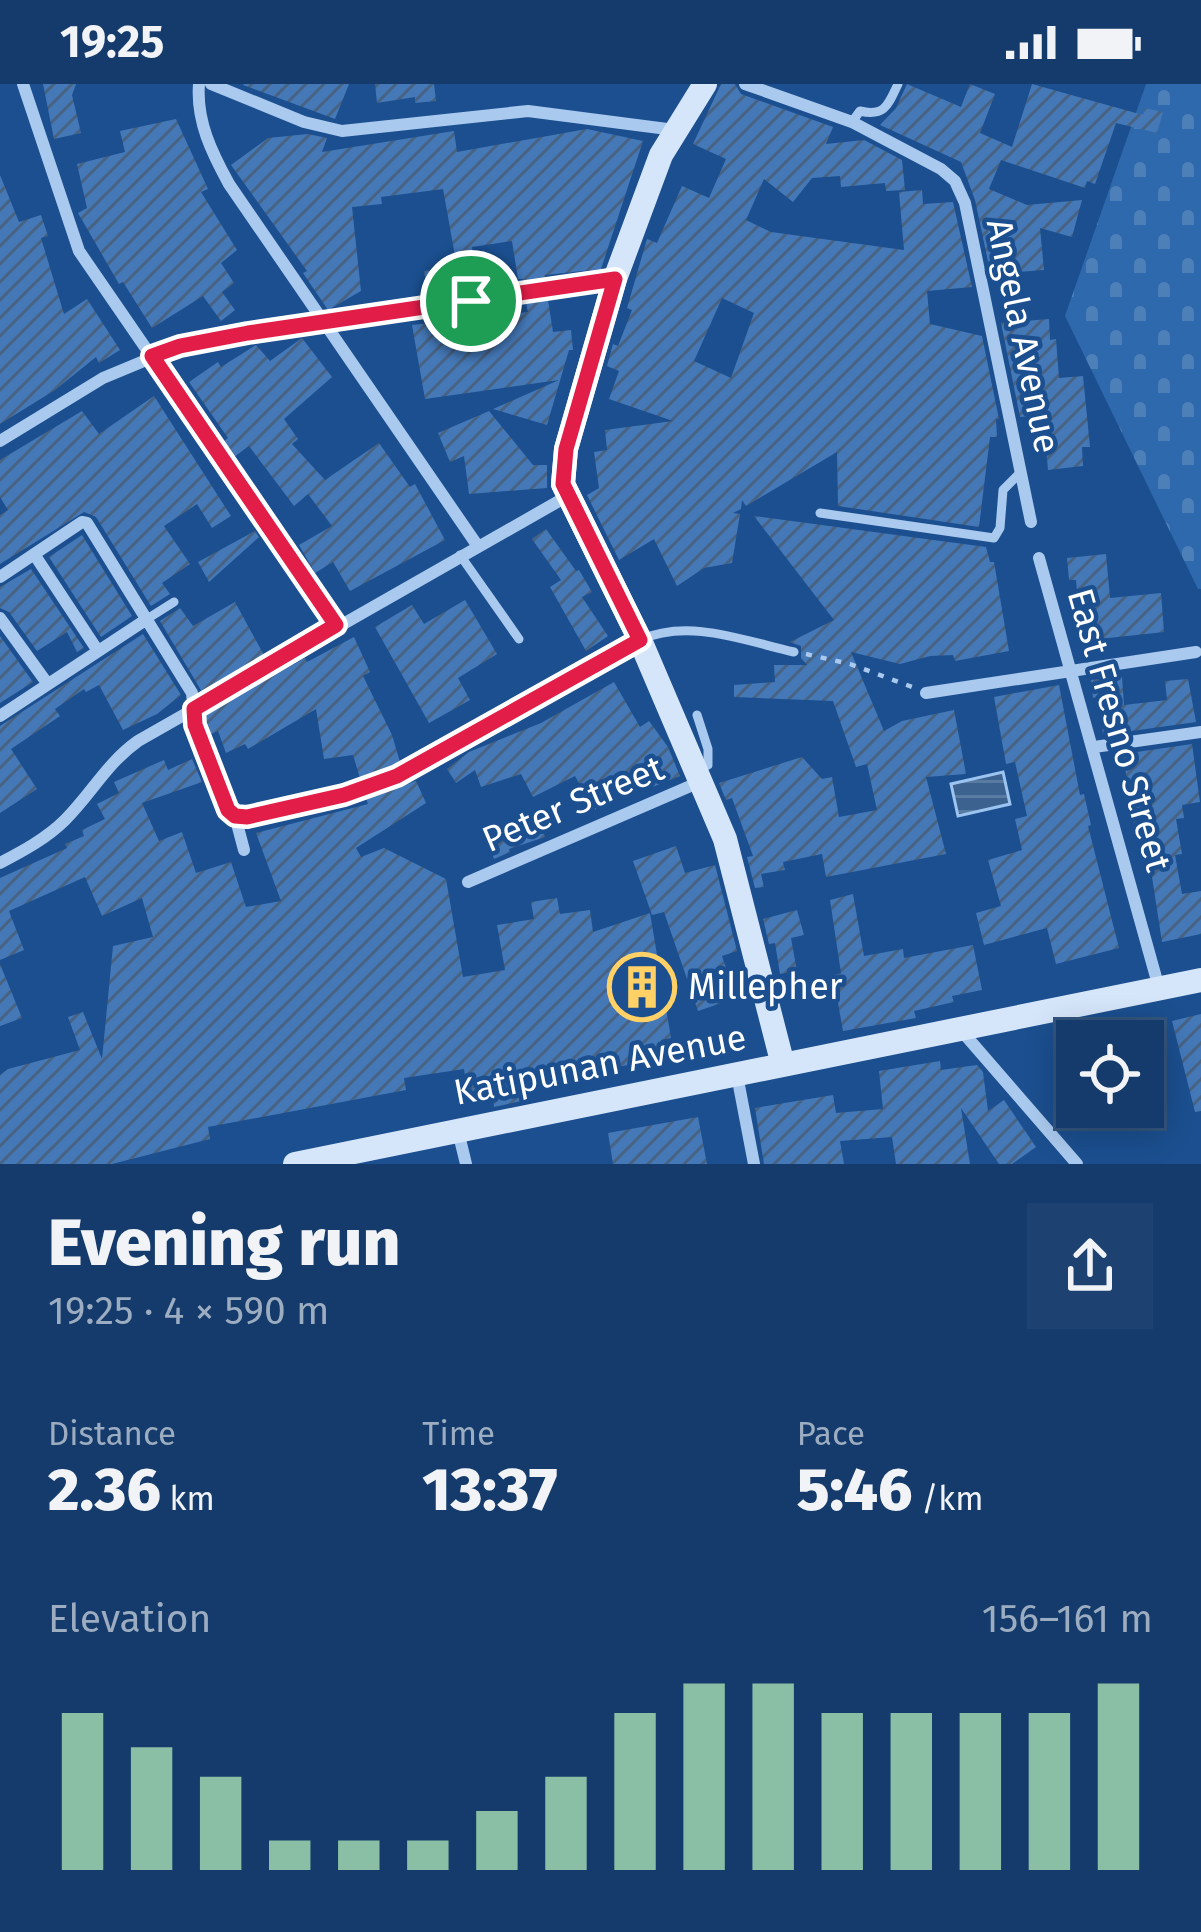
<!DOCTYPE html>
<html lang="en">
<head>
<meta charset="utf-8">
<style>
	:root { --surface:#143b6b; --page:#1d4271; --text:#f1f3f6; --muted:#9dadc1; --line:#33557e; --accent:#8abfa5 }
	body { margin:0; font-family:"Fira Sans",sans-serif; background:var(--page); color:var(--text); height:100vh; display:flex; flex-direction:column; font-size:45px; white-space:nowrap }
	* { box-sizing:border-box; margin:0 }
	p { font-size:39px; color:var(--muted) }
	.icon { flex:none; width:66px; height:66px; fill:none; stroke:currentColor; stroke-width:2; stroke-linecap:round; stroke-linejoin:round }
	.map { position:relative; height:1080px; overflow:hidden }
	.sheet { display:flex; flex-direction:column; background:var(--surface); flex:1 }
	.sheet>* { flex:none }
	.buttons { position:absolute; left:1056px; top:936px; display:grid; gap:24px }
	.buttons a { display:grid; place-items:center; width:108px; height:108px; border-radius:0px; background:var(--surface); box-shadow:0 6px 30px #0003,0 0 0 3px var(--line); font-size:60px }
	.pin { position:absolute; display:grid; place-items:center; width:102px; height:102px; color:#fff; margin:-51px; border:6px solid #fff; border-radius:50%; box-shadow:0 3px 12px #0007 }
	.round { display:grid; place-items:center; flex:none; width:126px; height:126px; border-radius:0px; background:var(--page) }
	.overview { display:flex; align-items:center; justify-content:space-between; height:204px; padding:0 48px }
	h1 { font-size:66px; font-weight:800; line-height:90px }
	.figures { display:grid; grid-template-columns:repeat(3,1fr); gap:18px; height:204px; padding:12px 48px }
	.figures div { display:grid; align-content:center }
	.figures b { font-size:60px; font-weight:800 }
	.figures small { font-size:33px; font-weight:400 }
	.figures p { font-size:33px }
	.chart { height:336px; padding:24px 48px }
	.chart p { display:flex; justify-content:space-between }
	.chart svg { width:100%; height:216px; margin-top:12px; stroke:var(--accent); stroke-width:6 }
	.status { display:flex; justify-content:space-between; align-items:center; height:84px; padding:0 60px; background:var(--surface); direction:ltr }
	.status svg { height:33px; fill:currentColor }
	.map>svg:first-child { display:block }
	.cemetery { fill:url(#cemetery-stones) }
	.water { fill:url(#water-rules); stroke:#9cc4f0; stroke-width:3 }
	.building { fill:url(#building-hatch); fill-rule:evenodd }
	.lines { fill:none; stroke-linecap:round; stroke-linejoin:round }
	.path { stroke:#a9c9ee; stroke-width:4.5; stroke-dasharray:6 9; stroke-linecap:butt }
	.lane { stroke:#a9c9ee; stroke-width:9 }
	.street { stroke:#a9c9ee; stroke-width:12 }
	.secondary { stroke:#d6e6fa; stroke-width:24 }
	.route-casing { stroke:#fff; stroke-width:24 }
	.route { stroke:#e11d48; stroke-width:15 }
	.labels { text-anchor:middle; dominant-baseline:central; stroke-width:9; stroke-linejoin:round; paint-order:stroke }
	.street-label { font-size:36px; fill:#fff; stroke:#1b4f8f }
	.poi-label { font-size:36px; fill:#fff; stroke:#1b4f8f; text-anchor:start }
</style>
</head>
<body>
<div class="status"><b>19:25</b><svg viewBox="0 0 49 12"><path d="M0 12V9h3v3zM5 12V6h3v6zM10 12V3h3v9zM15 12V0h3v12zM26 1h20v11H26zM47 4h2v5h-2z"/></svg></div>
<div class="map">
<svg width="1201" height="1080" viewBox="0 0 1201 1080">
	<defs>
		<pattern id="cemetery-stones" width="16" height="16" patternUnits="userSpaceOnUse" patternTransform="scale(3)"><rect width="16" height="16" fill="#2e69ad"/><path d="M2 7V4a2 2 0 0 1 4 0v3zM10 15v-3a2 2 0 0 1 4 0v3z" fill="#4d80b9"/></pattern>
		<pattern id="water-rules" width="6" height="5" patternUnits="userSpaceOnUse" patternTransform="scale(3)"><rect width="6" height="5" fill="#3c6290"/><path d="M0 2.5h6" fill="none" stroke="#597aa1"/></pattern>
		<pattern id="building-hatch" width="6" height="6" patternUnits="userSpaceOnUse" patternTransform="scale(3)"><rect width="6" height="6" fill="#4478b7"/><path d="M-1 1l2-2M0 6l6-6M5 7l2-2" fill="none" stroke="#486282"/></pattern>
	</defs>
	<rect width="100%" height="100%" fill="#1b4f8f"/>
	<path class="cemetery" d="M 1146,0 L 1201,0 L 1201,505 L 1198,505 L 1065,232 Z"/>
	<path class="water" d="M 1003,688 L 1010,720 L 958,732 L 951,700 Z"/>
	<path class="building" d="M 43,0 L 76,0 L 72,11 L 81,49 L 54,55 Z
		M 349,0 L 335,35 L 243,1 L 244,0 Z
		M 375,0 L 434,0 L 436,17 L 415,19 L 415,13 L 377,19 Z
		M 721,0 L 735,0 L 741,10 L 833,43 L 826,60 L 864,56 L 902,76 L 905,106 L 886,107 L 885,99 L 841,103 L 840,92 L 812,94 L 793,118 L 764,95 L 746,136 L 771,148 L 904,166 L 899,108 L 922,106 L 923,120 L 953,118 L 972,203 L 927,207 L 930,240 L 982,252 L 999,335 L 996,335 L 997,353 L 990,353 L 979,443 L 838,422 L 837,368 L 746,422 L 742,416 L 741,425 L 733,429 L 740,430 L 732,479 L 704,484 L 677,502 L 654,455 L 619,476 L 587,411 L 599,404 L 594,368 L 607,366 L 605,346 L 673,337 L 609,315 L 619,287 L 607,282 L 613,260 L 618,262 L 632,226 L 627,224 L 647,155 L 657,159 L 682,102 L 709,114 L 726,75 L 693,60 ZM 722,214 L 754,229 L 731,294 L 694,277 Z
		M 907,0 L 961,23 L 970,0 L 995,10 L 980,49 L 1012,63 L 1032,0 L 1143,31 L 1145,24 L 1163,28 L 1157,49 L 1116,39 L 1095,100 L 1087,97 L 1085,104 L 1001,76 L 989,105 L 1027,121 L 1082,116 L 1072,153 L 1040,144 L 1044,186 L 1018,188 L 1018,193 L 1001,194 L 1002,200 L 993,201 L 975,116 L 961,78 L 880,41 L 896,24 Z
		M 176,35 L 208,105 L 201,108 L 237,166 L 221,179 L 234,199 L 222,208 L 235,226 L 221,237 L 203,212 L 152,244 L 123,198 L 119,200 L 78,129 L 87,124 L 77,80 L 125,68 L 120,47 Z
		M 587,45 L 643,57 L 601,185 L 545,191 L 545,195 L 524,198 L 523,195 L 518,195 L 512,157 L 472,163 L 477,199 L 427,206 L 424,187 L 457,183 L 443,105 L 381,113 L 382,120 L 352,123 L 361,207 L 328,226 L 303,189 L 307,187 L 231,81 L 268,54 L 308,50 L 327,54 L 322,68 L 454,47 L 457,68 Z
		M 0,91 L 19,138 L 41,131 L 48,152 L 41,154 L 64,230 L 87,215 L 120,266 L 99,279 L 96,273 L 55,306 L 0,340 Z
		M 548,216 L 553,248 L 571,246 L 573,266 L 569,266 L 547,341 L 493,325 L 559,296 L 425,315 L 412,241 L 528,228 L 526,219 Z
		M 1049,235 L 1050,256 L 1056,255 L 1059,294 L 1083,292 L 1090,363 L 1082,363 L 1083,382 L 1048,386 L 1043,331 L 1020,333 L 1001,239 Z
		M 302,254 L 332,293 L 284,335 L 298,355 L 292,360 L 325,396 L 379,359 L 410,403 L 415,400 L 445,456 L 350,507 L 333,478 L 315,489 L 299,461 L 332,442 L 308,410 L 294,422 L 249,362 L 234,373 L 223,358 L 228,354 L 189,298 L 218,278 L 221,283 L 256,261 L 270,277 Z
		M 154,312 L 231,432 L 212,444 L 197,420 L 164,442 L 190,480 L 162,499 L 170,510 L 151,522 L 96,433 L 84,428 L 0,480 L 0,431 L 8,426 L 0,413 L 0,376 L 82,327 L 99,350 Z
		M 489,327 L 533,381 L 547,381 L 547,404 L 469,410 L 464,372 L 450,378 L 438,349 Z
		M 754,432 L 986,463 L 990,478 L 994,478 L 1009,567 L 955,577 L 953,571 L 930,572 L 900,580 L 851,568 L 884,647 L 902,637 L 954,626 L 966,690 L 926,693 L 946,770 L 826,793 L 822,770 L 783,778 L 785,786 L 761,790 L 764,803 L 755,804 L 747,773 L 753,772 L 732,714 L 726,716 L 719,699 L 802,673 L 822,695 L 832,693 L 839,733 L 877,726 L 867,680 L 856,683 L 833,617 L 734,613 L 734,601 L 775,598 L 774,581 L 807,581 L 801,574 L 801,562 L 790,558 L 834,536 Z
		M 546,445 L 576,487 L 579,486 L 592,508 L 582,513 L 608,552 L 586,567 L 550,503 L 561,496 L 532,455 Z
		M 255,447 L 259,453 L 209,498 L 198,478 Z
		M 82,451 L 132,532 L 101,553 L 49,473 Z
		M 1106,470 L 1110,514 L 1161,509 L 1164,548 L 1081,557 L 1076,496 L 1069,496 L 1067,474 Z
		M 31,485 L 84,564 L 77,568 L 67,548 L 37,567 L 9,528 L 0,524 L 0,503 Z
		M 465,516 L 497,570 L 458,594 L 470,616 L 429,639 L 375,543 L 412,521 L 424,540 Z
		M 235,518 L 265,573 L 202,608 L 160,537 L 180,524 L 193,542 Z
		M 143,550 L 181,611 L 157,630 L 123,646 L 99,601 L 86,608 L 84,605 L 55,625 L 60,632 L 11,665 L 37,705 L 0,729 L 0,642 Z
		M 0,552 L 33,598 L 0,619 Z
		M 354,553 L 370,588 L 363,592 L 392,651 L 400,678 L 360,694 L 353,671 L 324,675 L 316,625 L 248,665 L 245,660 L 226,669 L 218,647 L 211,650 L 205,631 L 305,574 L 307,578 Z
		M 1122,593 L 1124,621 L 1167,616 L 1165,597 L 1188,595 L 1196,638 L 1103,651 L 1099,613 L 1093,614 L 1091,596 Z
		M 614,598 L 640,643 L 649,637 L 668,663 L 680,692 L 650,704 L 645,692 L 607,713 L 610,718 L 594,726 L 575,692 L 533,713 L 521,690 L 481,703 L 475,686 L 456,699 L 447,685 L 469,668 L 541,639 Z
		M 1059,601 L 1080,711 L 1084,710 L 1091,741 L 1088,742 L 1119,864 L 1056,880 L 1047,844 L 984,861 L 976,829 L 1001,822 L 988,776 L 1022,766 L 1015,735 L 1027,732 L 1015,678 L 1006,680 L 994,613 Z
		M 1192,660 L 1200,718 L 1182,721 L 1184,734 L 1176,735 L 1182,770 L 1175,771 L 1182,810 L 1201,807 L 1201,850 L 1162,858 L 1144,741 L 1134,742 L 1123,670 Z
		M 192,675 L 202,698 L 142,719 L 159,757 L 182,748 L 196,789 L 231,778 L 246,823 L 281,817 L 256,749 L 368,720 L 366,714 L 416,697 L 426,719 L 356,764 L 361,773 L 384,764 L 446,795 L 463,893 L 505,886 L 497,841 L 534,835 L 531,818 L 557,814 L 560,830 L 590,826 L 593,848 L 650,829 L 671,954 L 661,956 L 665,975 L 616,983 L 615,976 L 520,992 L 521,1017 L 494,1023 L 492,1007 L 468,1010 L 464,985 L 404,994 L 406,1006 L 208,1043 L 210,1055 L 112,1080 L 0,1080 L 0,991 L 8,985 L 80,966 L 68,933 L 83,928 L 102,975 L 113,862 L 153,853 L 142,814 L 102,832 L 85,793 L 9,827 L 24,866 L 0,876 L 0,794 L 67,764 L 65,760 L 84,752 L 82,746 L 105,735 L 97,720 L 119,709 L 114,698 L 164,676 L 168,686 Z
		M 538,730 L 545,753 L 509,765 L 510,768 L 494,775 L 483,746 Z
		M 676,762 L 685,789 L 715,781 L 737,867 L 722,872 L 736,914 L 698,927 L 664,828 L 652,831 L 633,777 Z
		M 853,810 L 864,872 L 903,865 L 904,874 L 973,861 L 982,906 L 952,912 L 954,918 L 914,927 L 916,934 L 843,947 L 833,891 L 841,889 L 830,816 Z
		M 797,826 L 804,851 L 791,854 L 797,887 L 780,890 L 775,859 L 769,860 L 763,835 Z
		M 0,880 L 22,934 L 0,942 Z
		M 1201,930 L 1201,1027 L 1195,1028 L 1172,937 Z
		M 940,977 L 941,986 L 977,981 L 983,988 L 988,1027 L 1004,1016 L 1036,1063 L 1012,1080 L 999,1080 L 961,1024 L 970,1080 L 896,1080 L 892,1053 L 840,1057 L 844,1080 L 764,1080 L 755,1024 L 833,1011 L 836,1029 L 883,1025 L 879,987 Z
		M 698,1033 L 707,1080 L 613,1080 L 608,1049 Z"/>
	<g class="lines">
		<path class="path" d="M 806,570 L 850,580 L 915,604"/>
		<path class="lane" d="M 852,38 L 860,27 C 885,33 888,21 898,0
			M 820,429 L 994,454 L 1000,444 L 1003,406 L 1021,388
			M 460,471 L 519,555
			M 147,535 L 174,518
			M 640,556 C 689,534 745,557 794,568
			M 697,631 L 708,665 L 708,681 L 697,685"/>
		<path class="street" d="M 23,0 L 79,167 L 336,541
			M 199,0 C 196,37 212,69 229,100 L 477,461
			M 211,0 L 304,38 L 342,47 L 528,27 L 675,46
			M 745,0 L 852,38 L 941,85 L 955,97 L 965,119 L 1031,438
			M 0,357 L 103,294 L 180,262 L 615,195
			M 34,470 L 98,567
			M 1039,474 L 1159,904
			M 0,493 L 82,438 L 87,439 L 192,609 L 195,641 L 228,726 L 235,732 L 244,766
			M 0,534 L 47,599
			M 926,609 L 1196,568
			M 0,632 L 147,535
			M 1094,663 L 1201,648
			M 235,732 L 247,733 L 344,711 L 397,692 L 640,556
			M 0,779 C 23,767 47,754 65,736 C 92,709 107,679 138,657 L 566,413
			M 468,798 L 702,697
			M 960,945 L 1077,1080
			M 737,991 L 754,1080
			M 458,1047 L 466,1080"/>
		<path class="secondary" d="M 705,0 L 661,71 L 615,195 L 566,365 L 563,400 L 640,556 L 725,755 L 783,981
			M 295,1080 L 1201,896"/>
	</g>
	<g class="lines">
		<g class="route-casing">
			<path id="route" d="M 615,195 L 566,365 L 563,400 L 640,556 L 397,692 L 344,711 L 247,733 L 235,732 L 228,726 L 195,641 L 194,625 L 336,541 L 152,272 L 180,262 L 248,249 Z"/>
		</g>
		<use href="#route" class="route"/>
	</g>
	<defs>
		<g id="building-ring" transform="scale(3.45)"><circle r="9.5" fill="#1b4f8f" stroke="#ffd166" stroke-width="1.5"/><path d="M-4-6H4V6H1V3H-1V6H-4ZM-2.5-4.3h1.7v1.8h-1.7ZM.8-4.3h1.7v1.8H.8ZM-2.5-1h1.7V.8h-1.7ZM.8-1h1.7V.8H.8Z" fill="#ffd166"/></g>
	</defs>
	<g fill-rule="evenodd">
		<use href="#building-ring" x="642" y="903"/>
	</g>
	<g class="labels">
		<g class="street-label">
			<text transform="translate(1023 252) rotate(78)">Angela Avenue</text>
			<text transform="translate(1119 646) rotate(74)">East Fresno Street</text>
			<text transform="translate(573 720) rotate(-23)">Peter Street</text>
			<text transform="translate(600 981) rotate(-11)">Katipunan Avenue</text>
		</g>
		<g class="poi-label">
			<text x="688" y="903">Millepher</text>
		</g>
	</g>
</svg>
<div class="buttons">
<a><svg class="icon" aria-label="locate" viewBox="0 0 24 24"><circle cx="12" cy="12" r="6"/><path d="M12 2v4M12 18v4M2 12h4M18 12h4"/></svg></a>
</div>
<div class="pin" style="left:471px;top:217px;background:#1e9e55"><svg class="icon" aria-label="arrive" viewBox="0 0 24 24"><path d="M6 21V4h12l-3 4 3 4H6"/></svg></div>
</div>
<section class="sheet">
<div class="overview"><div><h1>Evening run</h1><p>19:25 · 4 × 590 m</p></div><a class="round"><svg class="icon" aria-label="share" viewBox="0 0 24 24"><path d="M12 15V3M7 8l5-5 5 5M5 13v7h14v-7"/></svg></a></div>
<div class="figures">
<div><p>Distance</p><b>2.36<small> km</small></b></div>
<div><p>Time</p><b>13:37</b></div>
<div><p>Pace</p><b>5:46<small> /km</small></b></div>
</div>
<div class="chart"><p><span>Elevation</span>156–161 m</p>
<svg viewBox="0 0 160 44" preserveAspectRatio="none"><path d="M5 44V12M15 44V19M25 44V25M35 44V38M45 44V38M55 44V38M65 44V32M75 44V25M85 44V12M95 44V6M105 44V6M115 44V12M125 44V12M135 44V12M145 44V12M155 44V6"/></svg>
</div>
</section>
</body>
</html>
